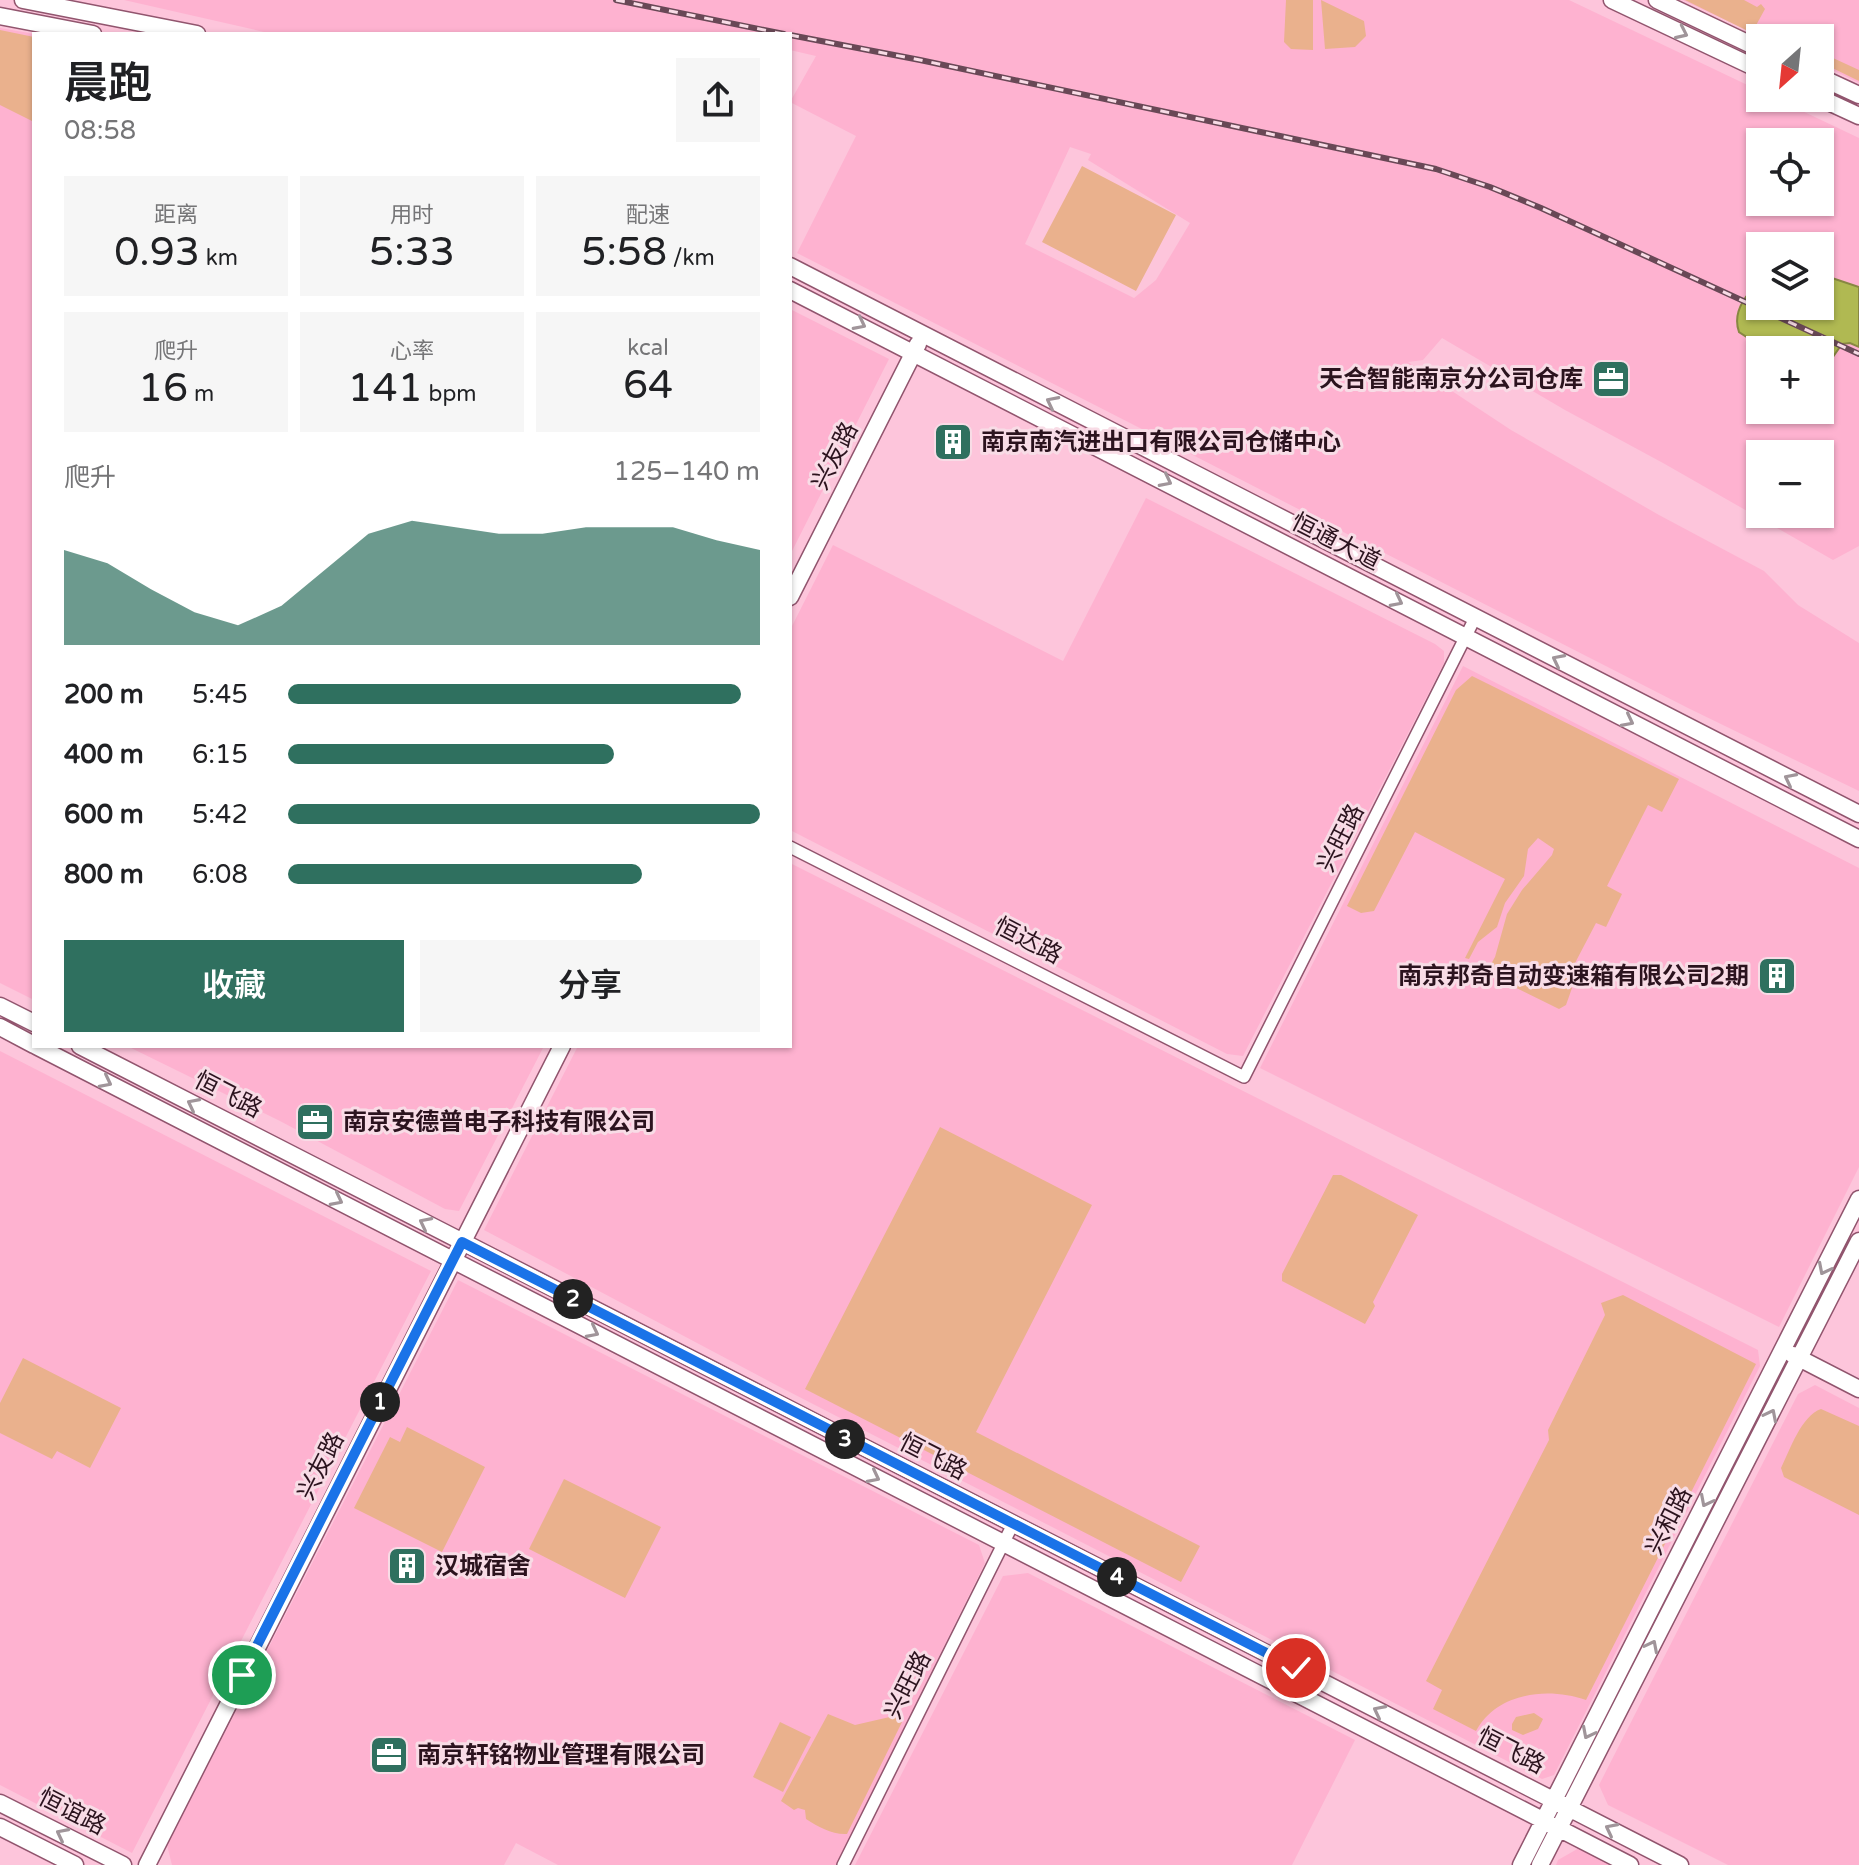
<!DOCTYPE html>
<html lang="zh">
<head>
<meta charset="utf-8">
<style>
	:root { --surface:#fff; --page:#f6f6f6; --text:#202124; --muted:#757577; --accent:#2f705f }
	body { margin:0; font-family:"Varela Round","Noto Sans SC",sans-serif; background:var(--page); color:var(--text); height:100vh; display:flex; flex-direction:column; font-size:30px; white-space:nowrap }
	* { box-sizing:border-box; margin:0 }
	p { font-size:26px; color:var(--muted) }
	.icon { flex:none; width:44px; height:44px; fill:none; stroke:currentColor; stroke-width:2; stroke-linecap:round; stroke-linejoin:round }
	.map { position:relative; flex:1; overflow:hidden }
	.panel { position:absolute; left:32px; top:32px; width:760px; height:1016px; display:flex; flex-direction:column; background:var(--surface); border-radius:0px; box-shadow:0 2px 6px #0004 }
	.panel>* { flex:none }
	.needle { width:52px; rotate:207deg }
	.tools { position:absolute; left:1746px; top:24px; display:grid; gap:16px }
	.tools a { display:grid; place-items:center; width:88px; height:88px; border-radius:0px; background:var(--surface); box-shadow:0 2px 6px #0004; font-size:40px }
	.pin { position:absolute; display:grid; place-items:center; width:68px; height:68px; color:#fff; margin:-34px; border:4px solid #fff; border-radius:50%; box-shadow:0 2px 8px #0007 }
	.km { position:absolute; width:40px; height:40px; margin:-20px; border-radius:50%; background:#222; color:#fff; font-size:22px; line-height:40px; text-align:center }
	.round { display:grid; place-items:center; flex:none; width:84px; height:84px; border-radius:0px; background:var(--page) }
	.summary { display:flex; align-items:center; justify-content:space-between; height:136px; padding:0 32px }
	h1 { font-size:44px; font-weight:600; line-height:60px }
	.metrics { display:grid; grid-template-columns:repeat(3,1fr); gap:12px; height:136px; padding:8px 32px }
	.metrics div { display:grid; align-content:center; border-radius:0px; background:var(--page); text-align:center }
	.metrics b { font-size:40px; font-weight:600 }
	.metrics small { font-size:22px; font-weight:400 }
	.metrics p { font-size:22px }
	.chart { height:224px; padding:16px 32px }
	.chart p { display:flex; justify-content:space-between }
	.chart svg { width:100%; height:144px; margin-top:8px; fill:var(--accent); opacity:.7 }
	.cta { display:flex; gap:16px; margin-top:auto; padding:16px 32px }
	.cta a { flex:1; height:92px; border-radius:0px; background:var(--accent); color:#fff; font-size:32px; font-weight:600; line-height:92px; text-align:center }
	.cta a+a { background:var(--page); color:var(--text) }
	ul { padding:0 32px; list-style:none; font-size:26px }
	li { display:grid; grid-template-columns:128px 96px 1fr; align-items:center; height:60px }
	li i { height:20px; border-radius:10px; background:var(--accent) }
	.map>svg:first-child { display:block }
	.built { fill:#feb2d0; fill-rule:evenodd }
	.green { fill:#eab18d }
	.water { fill:#b0b952; stroke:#888742; stroke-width:2 }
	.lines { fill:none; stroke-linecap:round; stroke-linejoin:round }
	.street-casing { stroke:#91556e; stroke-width:14 }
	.secondary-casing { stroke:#91556e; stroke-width:19 }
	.street { stroke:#fff; stroke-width:11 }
	.secondary { stroke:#fff; stroke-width:16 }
	.rail-casing { stroke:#694856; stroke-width:6 }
	.rail { stroke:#f8dce6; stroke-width:3; stroke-dasharray:9; stroke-linecap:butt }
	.oneway { stroke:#a0959a }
	.route-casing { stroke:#fff; stroke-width:16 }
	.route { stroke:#1a73e8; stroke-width:10 }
	.labels { text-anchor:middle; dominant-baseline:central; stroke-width:6; stroke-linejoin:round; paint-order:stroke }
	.poi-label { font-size:24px; font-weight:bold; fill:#2b131e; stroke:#f8dce6; text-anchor:start }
	.street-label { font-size:24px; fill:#2b131e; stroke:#f8dce6 }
</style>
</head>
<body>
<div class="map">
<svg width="1859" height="1865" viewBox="0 0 1859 1865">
	<rect width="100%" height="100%" fill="#fdc5db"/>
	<path class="built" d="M 124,0 L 1569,0 L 1760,91 L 1760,98 L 1775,98 L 1859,138 L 1859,546 L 1833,560 L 1663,463 L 1565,410 L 1442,338 L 1423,360 L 1408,362 L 1511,430 L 1659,515 L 1764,571 L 1798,605 L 1859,643 L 1859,791 L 1688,708 L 797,253 L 856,136 L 790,102 L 816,56 L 790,50 L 790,34 L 273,34 ZM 1760,142 L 1820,142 L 1820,202 L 1760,202 ZM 1070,147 L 1091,154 L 1088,160 L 1190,223 L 1156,280 L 1134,298 L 1025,244 ZM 1760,246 L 1820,246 L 1820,306 L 1760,306 ZM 1760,350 L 1820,350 L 1820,410 L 1760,410 ZM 1760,454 L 1820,454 L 1820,514 L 1760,514 Z
		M 1683,0 L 1859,0 L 1859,83 L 1820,64 L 1820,38 L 1764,38 Z
		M 0,28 L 35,34 L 34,1000 L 0,983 Z
		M 790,309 L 889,359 L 790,555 Z
		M 1146,498 L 1435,644 L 1444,651 L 1444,663 L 1243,1056 L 1227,1054 L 790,830 L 790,630 L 833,545 L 1063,661 Z
		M 1463,666 L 1859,868 L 1859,1167 L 1779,1327 L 1260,1068 Z
		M 790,863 L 1758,1350 L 1760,1366 L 1554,1775 L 1542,1779 L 778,1386 L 484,1230 L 578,1046 L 790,1046 Z
		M 127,1046 L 544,1046 L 459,1211 L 445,1209 L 280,1121 Z
		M 0,1051 L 431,1271 L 132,1853 L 0,1785 Z
		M 458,1280 L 979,1545 L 985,1563 L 836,1865 L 558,1865 L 516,1843 L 504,1865 L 172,1865 L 167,1845 Z
		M 1815,1385 L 1859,1408 L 1859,1865 L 1728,1865 L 1608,1805 L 1599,1785 L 1798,1394 Z
		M 1028,1573 L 1355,1740 L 1292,1865 L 855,1865 L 1003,1576 Z
		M 1579,1848 L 1613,1865 L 1556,1865 L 1558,1860 Z"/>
	<path class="green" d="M 1286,0 L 1313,0 L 1313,50 L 1291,49 L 1284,42 Z
		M 1321,0 L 1364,21 L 1366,36 L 1355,47 L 1325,49 Z
		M 1685,0 L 1744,0 L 1757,7 L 1761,4 L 1765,9 L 1754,29 L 1750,32 Z
		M 0,30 L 34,37 L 34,122 L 0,105 Z
		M 1820,52 L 1859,70 L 1859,81 L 1820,62 Z
		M 1082,166 L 1176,215 L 1136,291 L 1042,242 Z
		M 1472,676 L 1679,779 L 1662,812 L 1648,805 L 1607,886 L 1622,894 L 1606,927 L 1596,923 L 1564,984 L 1572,988 L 1566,1005 L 1559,1009 L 1486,973 L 1495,957 L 1507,914 L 1522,890 L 1552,855 L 1554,849 L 1538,838 L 1528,849 L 1524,876 L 1505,903 L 1497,927 L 1478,942 L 1469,959 L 1465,958 L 1505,879 L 1415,832 L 1374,911 L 1361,913 L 1347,906 L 1456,690 Z
		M 940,1127 L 1092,1205 L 976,1432 L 1200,1546 L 1181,1582 L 805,1389 Z
		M 1333,1175 L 1341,1175 L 1418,1215 L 1373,1302 L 1375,1306 L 1365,1324 L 1282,1281 L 1282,1274 Z
		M 1623,1295 L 1756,1364 L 1586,1700 C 1548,1687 1497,1692 1476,1731 L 1433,1709 L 1442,1690 L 1426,1681 L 1549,1440 L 1548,1430 L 1605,1315 L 1601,1303 Z
		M 23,1358 L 121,1408 L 90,1468 L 57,1451 L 52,1459 L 0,1433 L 0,1403 Z
		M 1821,1409 L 1859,1426 L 1859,1515 L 1784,1477 L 1781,1468 C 1790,1450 1801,1416 1821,1409 Z
		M 407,1427 L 485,1467 L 442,1552 L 354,1508 L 390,1437 L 400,1442 Z
		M 564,1479 L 661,1527 L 625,1598 L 529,1549 Z
		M 1534,1713 L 1543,1719 L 1538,1729 L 1523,1735 L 1512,1730 L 1512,1724 L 1516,1717 Z
		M 828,1714 L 855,1725 L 894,1716 L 902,1718 L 902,1722 L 847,1834 C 833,1835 818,1827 806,1819 L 805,1810 L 798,1808 L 794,1810 L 781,1801 Z
		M 780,1722 L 811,1737 L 783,1792 L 753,1777 Z"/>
	<path class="water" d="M 1820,274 L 1859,287 L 1859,347 L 1850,343 L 1842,344 L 1830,361 L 1820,370 L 1820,350 L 1767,350 L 1739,332 C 1732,312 1745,295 1760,282 L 1760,306 L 1820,306 Z"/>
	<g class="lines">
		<g class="street-casing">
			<path id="street" d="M 790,847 L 1244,1077 L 1475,618
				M 843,1865 L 1013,1524"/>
		</g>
		<g class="secondary-casing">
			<path id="secondary" d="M 23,0 L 197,34
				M 1612,0 L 1760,70
				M 1657,0 L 1760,49
				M 0,16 L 93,34
				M 1820,77 L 1859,95
				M 1820,98 L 1859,116
				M 790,266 L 1859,814
				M 790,290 L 1859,839
				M 790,597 L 918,344
				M 0,1006 L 34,1023
				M 0,1027 L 34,1045
				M 36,1046 L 1630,1865
				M 80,1046 L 1680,1865
				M 1793,1355 L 1859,1389
				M 0,1803 L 123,1865
				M 0,1827 L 75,1865
				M 147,1865 L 562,1046
				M 1521,1865 L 1859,1199
				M 1540,1865 L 1859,1241"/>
		</g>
		<use href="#street" class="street"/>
		<use href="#secondary" class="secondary"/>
		<g class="rail-casing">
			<path id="rail" d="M 616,0 L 784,34
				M 790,35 L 920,60 L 1436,169 L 1490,187 L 1541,208 L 1859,354"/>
		</g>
		<use href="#rail" class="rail"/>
	</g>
	<defs><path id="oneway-chevron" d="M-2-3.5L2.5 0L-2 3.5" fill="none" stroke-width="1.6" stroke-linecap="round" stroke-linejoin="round" transform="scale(2)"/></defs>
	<g class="oneway">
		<use href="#oneway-chevron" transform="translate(1682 33) rotate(25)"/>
		<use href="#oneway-chevron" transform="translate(860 324) rotate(27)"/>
		<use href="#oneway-chevron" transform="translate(1052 402) rotate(-153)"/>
		<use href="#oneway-chevron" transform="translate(1166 481) rotate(27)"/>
		<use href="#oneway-chevron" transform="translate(1397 601) rotate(27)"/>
		<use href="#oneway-chevron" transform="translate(1558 660) rotate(-153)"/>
		<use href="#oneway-chevron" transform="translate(1628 721) rotate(27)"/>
		<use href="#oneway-chevron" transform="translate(1790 779) rotate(-153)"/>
		<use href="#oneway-chevron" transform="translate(106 1082) rotate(27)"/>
		<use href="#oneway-chevron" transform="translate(193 1104) rotate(-153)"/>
		<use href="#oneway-chevron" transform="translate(337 1200) rotate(27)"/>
		<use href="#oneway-chevron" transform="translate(425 1223) rotate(-153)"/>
		<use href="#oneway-chevron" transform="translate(1824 1269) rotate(117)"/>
		<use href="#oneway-chevron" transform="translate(593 1332) rotate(27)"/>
		<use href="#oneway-chevron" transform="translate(1771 1415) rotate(-63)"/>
		<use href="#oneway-chevron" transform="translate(874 1477) rotate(27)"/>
		<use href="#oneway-chevron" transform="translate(1706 1501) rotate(117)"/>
		<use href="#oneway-chevron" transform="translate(1652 1646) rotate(-63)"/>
		<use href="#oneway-chevron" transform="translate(1379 1711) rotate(-153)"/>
		<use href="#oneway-chevron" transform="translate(1588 1733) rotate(117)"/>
		<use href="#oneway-chevron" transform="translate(1611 1829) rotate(-153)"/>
		<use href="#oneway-chevron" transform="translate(62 1834) rotate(-153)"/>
	</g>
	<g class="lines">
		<g class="route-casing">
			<path id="route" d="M 242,1675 L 462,1242 L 1296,1668"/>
		</g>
		<use href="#route" class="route"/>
	</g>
	<defs>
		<g id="office-square" transform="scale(2)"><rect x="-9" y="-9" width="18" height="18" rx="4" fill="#2f705f" stroke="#f8dce6"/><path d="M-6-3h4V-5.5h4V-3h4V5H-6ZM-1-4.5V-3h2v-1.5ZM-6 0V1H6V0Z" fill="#fff"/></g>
		<g id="building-square" transform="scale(2)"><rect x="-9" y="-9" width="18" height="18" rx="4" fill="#2f705f" stroke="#f8dce6"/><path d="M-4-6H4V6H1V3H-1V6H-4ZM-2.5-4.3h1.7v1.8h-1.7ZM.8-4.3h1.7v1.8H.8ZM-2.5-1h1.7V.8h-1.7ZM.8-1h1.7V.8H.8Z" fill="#fff"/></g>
	</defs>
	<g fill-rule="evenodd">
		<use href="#office-square" x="1611" y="379"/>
		<use href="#building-square" x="953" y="442"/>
		<use href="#building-square" x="1777" y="976"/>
		<use href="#office-square" x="315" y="1122"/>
		<use href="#building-square" x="407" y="1566"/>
		<use href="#office-square" x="389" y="1755"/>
	</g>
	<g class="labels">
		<g class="poi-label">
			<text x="1583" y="379" text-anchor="end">天合智能南京分公司仓库</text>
			<text x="981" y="442">南京南汽进出口有限公司仓储中心</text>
			<text x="1749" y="976" text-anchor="end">南京邦奇自动变速箱有限公司2期</text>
			<text x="343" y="1122">南京安德普电子科技有限公司</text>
			<text x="435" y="1566">汉城宿舍</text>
			<text x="417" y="1755">南京轩铭物业管理有限公司</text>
		</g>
		<g class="street-label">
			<text transform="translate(835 456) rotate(-63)">兴友路</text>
			<text transform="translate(1336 542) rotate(27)">恒通大道</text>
			<text transform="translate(1341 838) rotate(-63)">兴旺路</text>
			<text transform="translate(1028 941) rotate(27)">恒达路</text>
			<text transform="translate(228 1095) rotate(27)">恒飞路</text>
			<text transform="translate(933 1457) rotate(27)">恒飞路</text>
			<text transform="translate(321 1466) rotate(-63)">兴友路</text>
			<text transform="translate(1669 1521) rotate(-63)">兴和路</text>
			<text transform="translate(908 1685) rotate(-63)">兴旺路</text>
			<text transform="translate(1511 1751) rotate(27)">恒飞路</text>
			<text transform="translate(72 1812) rotate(27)">恒谊路</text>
		</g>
	</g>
</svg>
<div class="tools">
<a><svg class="needle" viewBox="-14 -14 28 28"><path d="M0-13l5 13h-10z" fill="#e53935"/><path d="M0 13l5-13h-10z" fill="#757577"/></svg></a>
<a><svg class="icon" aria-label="locate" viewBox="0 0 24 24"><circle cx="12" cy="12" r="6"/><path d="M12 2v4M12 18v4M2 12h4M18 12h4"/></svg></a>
<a><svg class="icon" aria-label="layers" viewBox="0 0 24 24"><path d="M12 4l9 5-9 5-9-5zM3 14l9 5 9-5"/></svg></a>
<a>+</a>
<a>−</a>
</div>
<div class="pin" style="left:242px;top:1675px;background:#1e9e55"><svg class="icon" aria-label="arrive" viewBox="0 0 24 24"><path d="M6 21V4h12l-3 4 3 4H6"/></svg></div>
<div class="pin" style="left:1296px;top:1668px;background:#d93025"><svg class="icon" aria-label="check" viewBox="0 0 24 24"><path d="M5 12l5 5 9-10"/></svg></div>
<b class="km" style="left:380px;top:1402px">1</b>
<b class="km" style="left:573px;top:1299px">2</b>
<b class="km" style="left:845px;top:1439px">3</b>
<b class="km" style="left:1117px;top:1577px">4</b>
<section class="panel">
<div class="summary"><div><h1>晨跑</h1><p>08:58</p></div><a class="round"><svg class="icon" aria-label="share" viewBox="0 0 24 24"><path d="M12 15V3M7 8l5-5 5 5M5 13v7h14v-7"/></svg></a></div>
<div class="metrics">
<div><p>距离</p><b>0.93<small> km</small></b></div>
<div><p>用时</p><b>5:33</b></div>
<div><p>配速</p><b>5:58<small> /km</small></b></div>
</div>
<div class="metrics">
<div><p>爬升</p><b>16<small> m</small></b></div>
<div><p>心率</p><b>141<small> bpm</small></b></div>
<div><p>kcal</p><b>64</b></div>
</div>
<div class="chart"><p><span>爬升</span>125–140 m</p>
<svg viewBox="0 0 160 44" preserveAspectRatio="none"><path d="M0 44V15L10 19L20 27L30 34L40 38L50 32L60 21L70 10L80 6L90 8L100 10L110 10L120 8L130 8L140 8L150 12L160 15V44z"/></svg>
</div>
<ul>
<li><b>200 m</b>5:45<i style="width:96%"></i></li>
<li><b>400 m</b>6:15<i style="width:69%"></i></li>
<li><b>600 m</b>5:42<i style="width:100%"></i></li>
<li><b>800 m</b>6:08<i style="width:75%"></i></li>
</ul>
<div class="cta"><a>收藏</a><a>分享</a></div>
</section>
</div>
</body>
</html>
